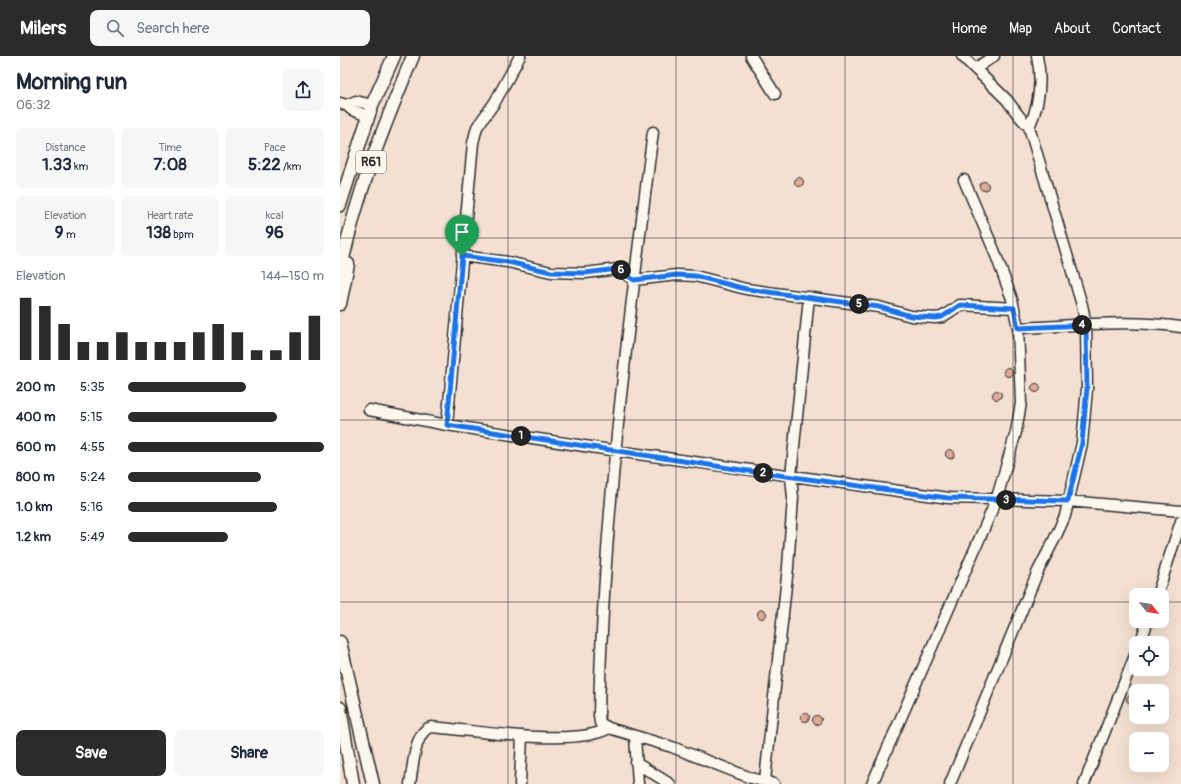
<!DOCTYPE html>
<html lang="en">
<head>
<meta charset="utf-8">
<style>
	:root { --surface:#fff; --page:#f6f6f7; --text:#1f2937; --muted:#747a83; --accent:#2b2b2b }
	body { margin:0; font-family:Pangolin,sans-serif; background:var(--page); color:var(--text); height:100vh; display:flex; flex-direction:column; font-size:15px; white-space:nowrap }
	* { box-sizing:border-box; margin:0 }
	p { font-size:13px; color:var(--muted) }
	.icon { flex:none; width:22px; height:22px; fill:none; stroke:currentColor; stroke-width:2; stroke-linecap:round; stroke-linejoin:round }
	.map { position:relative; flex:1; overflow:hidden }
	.side { display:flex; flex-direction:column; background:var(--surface); width:340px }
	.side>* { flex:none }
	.needle { width:26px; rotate:120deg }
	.controls { position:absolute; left:789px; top:532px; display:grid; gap:8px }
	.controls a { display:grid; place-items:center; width:40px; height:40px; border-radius:8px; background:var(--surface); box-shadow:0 4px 16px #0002; font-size:20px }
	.pin { position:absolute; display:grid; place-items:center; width:34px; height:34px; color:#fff; margin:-41px -17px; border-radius:50% 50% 50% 0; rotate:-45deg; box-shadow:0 0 4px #0007 }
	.pin .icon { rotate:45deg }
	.km { position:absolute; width:20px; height:20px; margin:-10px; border-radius:50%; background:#222; color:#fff; font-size:11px; line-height:20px; text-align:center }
	.round { display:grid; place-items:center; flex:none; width:42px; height:42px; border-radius:8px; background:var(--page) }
	.head { display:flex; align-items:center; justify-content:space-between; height:68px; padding:0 16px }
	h1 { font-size:22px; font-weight:700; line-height:30px }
	.metrics { display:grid; grid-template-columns:repeat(3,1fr); gap:6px; height:68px; padding:4px 16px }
	.metrics div { display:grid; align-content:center; border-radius:8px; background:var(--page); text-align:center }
	.metrics b { font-size:17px; font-weight:700 }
	.metrics small { font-size:11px; font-weight:400 }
	.metrics p { font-size:11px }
	.chart { height:112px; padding:8px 16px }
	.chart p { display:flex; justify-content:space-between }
	.chart svg { width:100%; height:72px; margin-top:4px; stroke:var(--accent); stroke-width:6 }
	.cta { display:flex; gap:8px; margin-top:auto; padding:8px 16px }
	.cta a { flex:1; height:46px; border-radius:8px; background:var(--accent); color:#fff; font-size:16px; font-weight:700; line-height:46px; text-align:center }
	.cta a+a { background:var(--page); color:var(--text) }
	ul { padding:0 16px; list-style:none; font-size:13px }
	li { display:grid; grid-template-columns:64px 48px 1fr; align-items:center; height:30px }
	li i { height:10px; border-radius:5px; background:var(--accent) }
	header { display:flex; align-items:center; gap:24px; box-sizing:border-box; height:56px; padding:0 20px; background:var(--accent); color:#fff }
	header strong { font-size:19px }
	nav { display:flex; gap:22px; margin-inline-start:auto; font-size:14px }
	.search { width:280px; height:36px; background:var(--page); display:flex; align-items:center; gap:10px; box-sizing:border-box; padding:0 14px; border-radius:8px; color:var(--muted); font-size:15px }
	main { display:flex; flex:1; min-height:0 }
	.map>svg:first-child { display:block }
	.building { fill:#e0ab95; stroke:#2b2b2b }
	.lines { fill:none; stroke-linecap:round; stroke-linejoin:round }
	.minor-casing { stroke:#2b2b2b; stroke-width:13 }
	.major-casing { stroke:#2b2b2b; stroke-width:15 }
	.minor { stroke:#fbf7ec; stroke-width:10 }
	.major { stroke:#fbf7ec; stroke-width:12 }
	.route-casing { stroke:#fff; stroke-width:8 }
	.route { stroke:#1a73e8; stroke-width:5 }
	.grid { fill:none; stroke:#2b2b2b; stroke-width:1; stroke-opacity:0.55 }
	.labels { text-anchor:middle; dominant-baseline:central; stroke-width:3; stroke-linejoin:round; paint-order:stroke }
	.shield { fill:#fbf7ec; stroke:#696865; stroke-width:1 }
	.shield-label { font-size:13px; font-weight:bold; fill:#2b2b2b }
</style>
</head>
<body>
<header>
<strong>Milers</strong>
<div class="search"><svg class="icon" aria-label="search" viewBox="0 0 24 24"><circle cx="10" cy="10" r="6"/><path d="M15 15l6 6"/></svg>Search here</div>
<nav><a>Home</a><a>Map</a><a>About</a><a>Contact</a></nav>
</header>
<main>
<section class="side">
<div class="head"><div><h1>Morning run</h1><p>06:32</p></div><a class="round"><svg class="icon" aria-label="share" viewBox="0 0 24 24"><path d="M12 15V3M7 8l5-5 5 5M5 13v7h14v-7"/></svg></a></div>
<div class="metrics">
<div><p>Distance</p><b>1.33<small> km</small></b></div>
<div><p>Time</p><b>7:08</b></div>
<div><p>Pace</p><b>5:22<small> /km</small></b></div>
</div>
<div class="metrics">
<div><p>Elevation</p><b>9<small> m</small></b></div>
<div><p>Heart rate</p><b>138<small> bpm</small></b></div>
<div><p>kcal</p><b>96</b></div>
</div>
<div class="chart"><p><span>Elevation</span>144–150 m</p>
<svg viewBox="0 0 160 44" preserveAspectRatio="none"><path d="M5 44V6M15 44V11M25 44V22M35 44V33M45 44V33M55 44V27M65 44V33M75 44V33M85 44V33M95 44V27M105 44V22M115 44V27M125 44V38M135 44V38M145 44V27M155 44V17"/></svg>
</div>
<ul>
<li><b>200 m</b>5:35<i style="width:60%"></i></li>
<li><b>400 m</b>5:15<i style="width:76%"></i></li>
<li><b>600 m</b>4:55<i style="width:100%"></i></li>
<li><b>800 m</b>5:24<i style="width:68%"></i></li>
<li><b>1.0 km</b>5:16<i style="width:76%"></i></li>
<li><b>1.2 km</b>5:49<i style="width:51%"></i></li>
</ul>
<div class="cta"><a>Save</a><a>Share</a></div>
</section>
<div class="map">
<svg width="841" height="728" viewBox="0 0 841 728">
	<rect width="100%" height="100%" fill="#f3e0d2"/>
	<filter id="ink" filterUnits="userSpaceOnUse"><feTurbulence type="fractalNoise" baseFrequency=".025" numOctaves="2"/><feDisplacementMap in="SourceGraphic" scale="8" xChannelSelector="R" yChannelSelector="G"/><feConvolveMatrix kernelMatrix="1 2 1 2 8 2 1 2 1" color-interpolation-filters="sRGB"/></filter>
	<g filter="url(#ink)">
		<path class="building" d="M454.5 126a4.5 4.5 0 1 1 9 0a4.5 4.5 0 1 1-9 0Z
			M639.5 130a4.5 4.5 0 1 1 9 0a4.5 4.5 0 1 1-9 0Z
			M663.5 316a4.5 4.5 0 1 1 9 0a4.5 4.5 0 1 1-9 0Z
			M691.5 332a4.5 4.5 0 1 1 9 0a4.5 4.5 0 1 1-9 0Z
			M652.5 339a4.5 4.5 0 1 1 9 0a4.5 4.5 0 1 1-9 0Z
			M605.5 398a4.5 4.5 0 1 1 9 0a4.5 4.5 0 1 1-9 0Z
			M417.5 558a4.5 4.5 0 1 1 9 0a4.5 4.5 0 1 1-9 0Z
			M786.5 643a4.5 4.5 0 1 1 9 0a4.5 4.5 0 1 1-9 0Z
			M460.5 661a4.5 4.5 0 1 1 9 0a4.5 4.5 0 1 1-9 0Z
			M472.5 664a4.5 4.5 0 1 1 9 0a4.5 4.5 0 1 1-9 0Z"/>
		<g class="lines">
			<g class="minor-casing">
				<path id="minor" d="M 411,0 L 435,38
					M 635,13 L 654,0
					M 0,47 L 6,49 L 12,54 L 28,60
					M 6,49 L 16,45 L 32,49
					M 689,71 C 700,48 702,24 697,0
					M 313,76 C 288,270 263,464 259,659 L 260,667 L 269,672 L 332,691 L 411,722 L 434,728
					M 122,200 L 168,206 L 211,216 L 245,217 L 278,213 L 294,224 L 337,219 L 355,220 L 406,233 L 539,251 L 571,260 L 595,262 L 602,261 L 620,249 L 674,252
					M 678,272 C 732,270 787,263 841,271
					M 29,354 L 107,369 L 277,395 L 609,442 L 728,445 L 841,455
					M 107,369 L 133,87 L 137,71 L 155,46 L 180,0
					M 817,539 L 841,465
					M 800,587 L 808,565
					M 295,680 L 298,728
					M 296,707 L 330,728
					M 425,724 L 448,511 L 453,442 L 451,420 L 469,241
					M 70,728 C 73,713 74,675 91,671 C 132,674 236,692 269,672
					M 180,728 L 182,680
					M 532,728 L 656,445 L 676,376 L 681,347 L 678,272 L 672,243 L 654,194 L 624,124
					M 610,728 L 698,515 L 715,482 L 725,460 L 742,387 L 747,333 L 746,269 L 742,249 L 689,71 L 679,60 L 667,44 L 622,0
					M 744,728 L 796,597"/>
			</g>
			<g class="major-casing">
				<path id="major" d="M 0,149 L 32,49 L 54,0
					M 0,217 C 15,141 44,70 73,0
					M 0,248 L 8,208
					M 0,586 L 33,728
					M 0,652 L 13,728"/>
			</g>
			<use href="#minor" class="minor"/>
			<use href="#major" class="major"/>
		</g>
	</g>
	<g class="lines" filter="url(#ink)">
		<g class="route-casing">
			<path id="route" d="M 122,200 L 168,206 L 211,216 L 245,217 L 278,213 L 294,224 L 337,219 L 355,220 L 406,233 L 539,251 L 571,260 L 595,262 L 602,261 L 620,249 L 674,252 L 678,272 L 746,269 L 747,332 L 742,387 L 728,445 L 608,442 L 402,414 L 107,369 Z"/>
		</g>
		<use href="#route" class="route"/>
	</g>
	<path class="grid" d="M 168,0 L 168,728M 336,0 L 336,728M 505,0 L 505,728M 673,0 L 673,728M 0,182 L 841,182M 0,364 L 841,364M 0,546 L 796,546M 822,546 L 841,546"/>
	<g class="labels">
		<rect class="shield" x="16" y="95" width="30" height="22" rx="3"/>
		<g class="shield-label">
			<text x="31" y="106">R61</text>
		</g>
	</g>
</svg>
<div class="controls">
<a><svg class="needle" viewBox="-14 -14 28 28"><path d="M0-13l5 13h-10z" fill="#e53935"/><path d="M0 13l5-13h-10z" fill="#747a83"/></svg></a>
<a><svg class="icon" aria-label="locate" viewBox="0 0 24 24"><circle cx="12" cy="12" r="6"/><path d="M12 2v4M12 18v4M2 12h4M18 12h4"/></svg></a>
<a>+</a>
<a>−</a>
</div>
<div class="pin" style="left:122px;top:200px;background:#1e9e55"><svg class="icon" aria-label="arrive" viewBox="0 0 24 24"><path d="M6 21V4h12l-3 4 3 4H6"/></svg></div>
<b class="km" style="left:181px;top:380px">1</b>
<b class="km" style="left:423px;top:417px">2</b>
<b class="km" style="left:666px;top:444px">3</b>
<b class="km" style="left:742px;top:269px">4</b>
<b class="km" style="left:519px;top:248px">5</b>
<b class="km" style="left:281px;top:214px">6</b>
</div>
</main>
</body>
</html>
